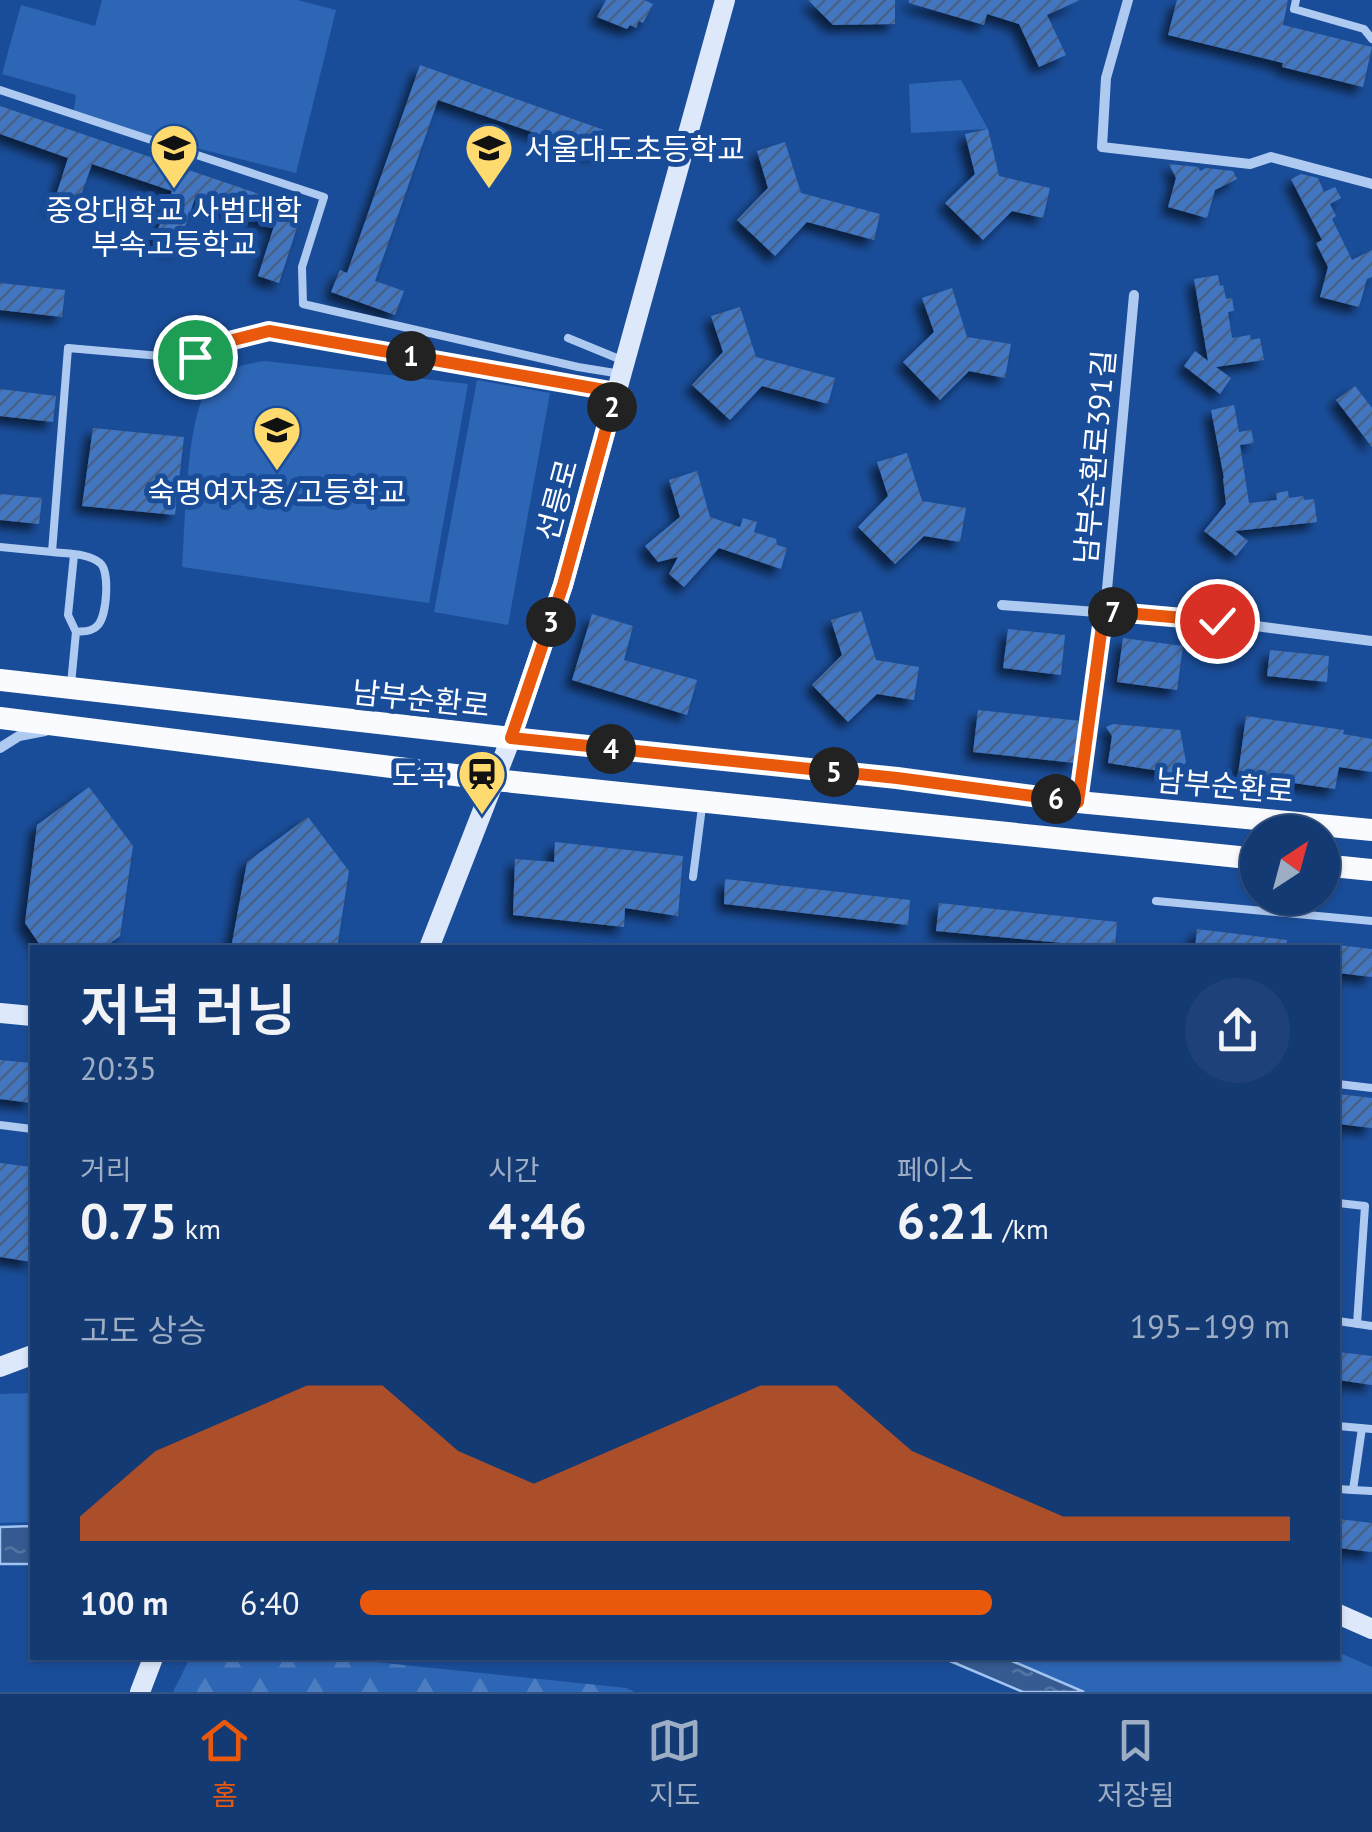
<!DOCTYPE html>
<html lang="ko">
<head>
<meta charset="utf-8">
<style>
	:root { --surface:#143a73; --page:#1d4178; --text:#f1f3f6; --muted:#9dadc4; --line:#335485; --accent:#ea580c }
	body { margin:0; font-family:"PT Sans","Noto Sans KR",sans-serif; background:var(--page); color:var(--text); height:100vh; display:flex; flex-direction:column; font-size:38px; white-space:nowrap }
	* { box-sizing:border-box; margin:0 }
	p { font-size:32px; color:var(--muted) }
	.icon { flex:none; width:55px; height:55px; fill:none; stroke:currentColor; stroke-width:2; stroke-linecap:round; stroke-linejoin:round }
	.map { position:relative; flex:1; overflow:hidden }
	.details { position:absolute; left:30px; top:945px; width:1310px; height:715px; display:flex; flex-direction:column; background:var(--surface); border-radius:0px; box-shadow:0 2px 8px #0004,0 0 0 2px var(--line) }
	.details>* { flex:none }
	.needle { width:65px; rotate:36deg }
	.controls { position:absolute; left:1240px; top:815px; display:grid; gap:20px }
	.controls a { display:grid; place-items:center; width:100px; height:100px; border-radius:50%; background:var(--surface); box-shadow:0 2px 8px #0004,0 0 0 2px var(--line); font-size:50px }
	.pin { position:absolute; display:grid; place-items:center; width:85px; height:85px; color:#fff; margin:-42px; border:5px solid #fff; border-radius:50%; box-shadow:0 2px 10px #0007 }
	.km { position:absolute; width:50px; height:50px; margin:-25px; border-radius:50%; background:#222; color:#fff; font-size:28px; line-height:50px; text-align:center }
	.round { display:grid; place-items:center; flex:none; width:105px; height:105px; border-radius:52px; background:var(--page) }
	.head { display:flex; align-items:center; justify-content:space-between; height:170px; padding:0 50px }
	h1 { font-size:55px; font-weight:600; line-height:75px }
	.figures { display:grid; grid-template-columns:repeat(3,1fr); gap:15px; height:170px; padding:10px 50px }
	.figures div { display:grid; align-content:center }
	.figures b { font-size:50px; font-weight:600 }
	.figures small { font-size:28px; font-weight:400 }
	.figures p { font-size:28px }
	.chart { height:280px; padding:20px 50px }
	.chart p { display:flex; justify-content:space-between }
	.chart svg { width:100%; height:180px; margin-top:10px; fill:var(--accent); opacity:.7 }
	ul { padding:0 50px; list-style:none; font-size:32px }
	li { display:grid; grid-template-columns:160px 120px 1fr; align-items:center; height:75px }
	li i { height:25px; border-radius:12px; background:var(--accent) }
	.menu { display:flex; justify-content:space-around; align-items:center; height:140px; border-top:2px solid var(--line); background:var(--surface); font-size:28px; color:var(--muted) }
	.menu a { display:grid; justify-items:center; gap:5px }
	.menu .on { color:var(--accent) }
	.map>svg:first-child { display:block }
	.forest { fill:url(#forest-firs) }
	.green { fill:#2e66b6 }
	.water { fill:url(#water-ripples); stroke:#a2c4f3; stroke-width:2.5 }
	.building { fill:url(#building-hatch); filter:url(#shadow) }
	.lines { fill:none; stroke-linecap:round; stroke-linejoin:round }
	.lane { stroke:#afcaf1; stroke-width:8 }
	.street { stroke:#afcaf1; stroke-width:10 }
	.secondary { stroke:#dde9fb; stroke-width:20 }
	.primary { stroke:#f9fbff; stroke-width:22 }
	.route-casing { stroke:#fff; stroke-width:20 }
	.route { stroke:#ea580c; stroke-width:12 }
	.labels { text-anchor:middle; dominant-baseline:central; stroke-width:10; stroke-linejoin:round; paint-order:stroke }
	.poi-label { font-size:30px; fill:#fff; stroke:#1a4d99 }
	.street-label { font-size:30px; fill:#fff; stroke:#1a4d99 }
</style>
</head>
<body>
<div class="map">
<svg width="1372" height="1692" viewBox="0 0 1372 1692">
	<defs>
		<pattern id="forest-firs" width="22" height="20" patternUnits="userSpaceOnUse" patternTransform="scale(2.5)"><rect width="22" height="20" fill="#2e66b6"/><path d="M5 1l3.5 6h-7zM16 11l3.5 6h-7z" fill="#4d7dc1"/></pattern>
		<pattern id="water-ripples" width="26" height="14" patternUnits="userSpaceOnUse" patternTransform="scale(2.5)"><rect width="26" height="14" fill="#365b92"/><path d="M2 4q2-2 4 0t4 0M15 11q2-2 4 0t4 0" fill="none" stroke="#5474a2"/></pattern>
		<pattern id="building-hatch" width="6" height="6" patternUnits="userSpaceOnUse" patternTransform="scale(2.5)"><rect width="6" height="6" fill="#4376c0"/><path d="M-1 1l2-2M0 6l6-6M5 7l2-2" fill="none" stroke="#486186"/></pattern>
		<filter id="shadow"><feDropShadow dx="-7" dy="7" stdDeviation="5" flood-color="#0009"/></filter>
	</defs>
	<rect width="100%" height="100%" fill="#1a4d99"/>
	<path class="forest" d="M 190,1658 L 337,1658 L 626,1688 L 635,1692 L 173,1692 Z"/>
	<path class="green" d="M 102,0 L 297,0 L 336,10 L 296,173 L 73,117 L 76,95 L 2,74 L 21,5 L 95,26 Z
		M 961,80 L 988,129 L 911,133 L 909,84 Z
		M 265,361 L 468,384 L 429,603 L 182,567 C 185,527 186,412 210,385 C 224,368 244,364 265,361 Z
		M 477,380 L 550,393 L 508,625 L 434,612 Z
		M 32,1393 L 32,1522 L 0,1523 L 0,1394 Z
		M 1338,1652 L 1372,1667 L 1372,1692 L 1084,1692 L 1005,1658 L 1338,1658 Z"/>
	<path class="water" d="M 32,1526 L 32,1564 L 0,1564 L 0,1527 Z
		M 943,1658 L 1005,1658 L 1084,1692 L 1023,1692 Z"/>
	<path class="building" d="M 606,0 L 644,0 L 653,4 L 643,23 L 639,21 L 636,28 L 630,25 L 627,29 L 597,17 Z
		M 808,0 L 895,0 L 895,24 L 833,25 Z
		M 909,0 L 1080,0 L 1047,15 L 1066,55 L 1039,67 L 1019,24 L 987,14 L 984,25 L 909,3 Z
		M 1177,0 L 1288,0 L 1283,25 L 1372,47 L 1363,87 L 1282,67 L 1283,63 L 1168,35 Z
		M 420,65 L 604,130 L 596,154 L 438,100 L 375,281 L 404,291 L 395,315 L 331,292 L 340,270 L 347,273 Z
		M 0,106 L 303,209 L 279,283 L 258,276 L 274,226 L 195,198 L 177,250 L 153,243 L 172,191 L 92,164 L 74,215 L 52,208 L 68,158 L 0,134 Z
		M 988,129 L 999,176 L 1050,188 L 1043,218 L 1012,211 L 983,240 L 945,203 L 975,174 L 965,134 Z
		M 785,142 L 801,193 L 880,214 L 874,240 L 807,222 L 775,256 L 737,220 L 768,188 L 757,151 Z
		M 1169,164 L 1198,167 L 1200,171 L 1206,168 L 1233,171 L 1237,179 L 1215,190 L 1207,218 L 1168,207 L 1176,178 Z
		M 1301,174 L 1318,178 L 1324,192 L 1335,187 L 1341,198 L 1330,204 L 1336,216 L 1332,219 L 1352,260 L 1372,250 L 1372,277 L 1367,279 L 1359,307 L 1320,297 L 1328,267 L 1316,243 L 1322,240 L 1291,179 Z
		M 1218,275 L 1220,286 L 1223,285 L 1226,299 L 1232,298 L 1234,311 L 1228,312 L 1232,338 L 1250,335 L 1251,340 L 1260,338 L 1264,360 L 1216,367 L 1231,378 L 1220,394 L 1184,366 L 1195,351 L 1208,361 L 1194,279 Z
		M 0,283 L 65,290 L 62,317 L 0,310 Z
		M 952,288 L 967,337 L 1011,344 L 1005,378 L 969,371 L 940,400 L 903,362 L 934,332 L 922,298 Z
		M 740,307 L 756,357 L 835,378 L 828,404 L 762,386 L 730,420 L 692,385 L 723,352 L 711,316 Z
		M 1355,386 L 1372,408 L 1372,447 L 1336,400 Z
		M 0,389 L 56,396 L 53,422 L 0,416 Z
		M 1234,405 L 1239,432 L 1251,430 L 1254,443 L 1240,445 L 1249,503 L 1277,500 L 1276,493 L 1288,491 L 1289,498 L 1303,496 L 1304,500 L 1314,499 L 1317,522 L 1235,531 L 1248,541 L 1236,556 L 1204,531 L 1226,504 L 1223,478 L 1224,478 L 1211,410 Z
		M 93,428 L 184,437 L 175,515 L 82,506 Z
		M 907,453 L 922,501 L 966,508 L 960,542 L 924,536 L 895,564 L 858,527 L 888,496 L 877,462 Z
		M 697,471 L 710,517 L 740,527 L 743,518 L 757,522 L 754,532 L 776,539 L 777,545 L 787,548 L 781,569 L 719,548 L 684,587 L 669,574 L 678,557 L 658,562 L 645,546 L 680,517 L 669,480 Z
		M 0,494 L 42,498 L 39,524 L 0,520 Z
		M 861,611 L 876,660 L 919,667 L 914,700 L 877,694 L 848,722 L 812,685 L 842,655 L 831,620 Z
		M 592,614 L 633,626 L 624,660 L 697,680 L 687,715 L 572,680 Z
		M 1008,629 L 1065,635 L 1061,675 L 1003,668 Z
		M 1123,638 L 1183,646 L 1177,690 L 1117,682 Z
		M 1270,650 L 1329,656 L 1327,682 L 1267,676 Z
		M 978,710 L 1081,721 L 1075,763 L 973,752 Z
		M 1246,716 L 1344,730 L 1343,734 L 1372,739 L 1372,772 L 1339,767 L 1335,789 L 1238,775 Z
		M 1113,724 L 1180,730 L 1186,762 L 1182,768 L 1173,773 L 1108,763 L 1112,736 L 1106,727 Z
		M 89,787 L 133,846 L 120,936 L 103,948 L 42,948 L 25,923 L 37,825 Z
		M 308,817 L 349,871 L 337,948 L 231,948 L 247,862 Z
		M 555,842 L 683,856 L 678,916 L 625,908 L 624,927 L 513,915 L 515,859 L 554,862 Z
		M 725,879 L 910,900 L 908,925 L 724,904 Z
		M 939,903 L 1117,922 L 1115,948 L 936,931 Z
		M 1197,929 L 1287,940 L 1286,948 L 1195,948 Z
		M 1338,945 L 1372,949 L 1372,977 L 1338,973 Z
		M 0,1060 L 32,1063 L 32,1103 L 0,1099 Z
		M 1338,1094 L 1372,1098 L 1372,1128 L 1338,1124 Z
		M 0,1163 L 32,1167 L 32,1262 L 0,1257 Z
		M 1338,1352 L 1372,1356 L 1372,1385 L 1338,1380 Z
		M 1338,1519 L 1372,1523 L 1372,1552 L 1338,1548 Z"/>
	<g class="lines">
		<path class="lane" d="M 1296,0 L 1294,9 L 1364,29 L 1372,39
			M 0,90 L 324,197 L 302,267 L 303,304 L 578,367 L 621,374
			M 568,338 L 624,361
			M 0,547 L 52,552
			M 76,632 C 84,631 92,632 98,625 C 107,615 110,571 100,563 C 89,553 66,554 52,552 L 68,348 L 184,358 L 195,357 L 213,345 L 269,331 L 613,391
			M 71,684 L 76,632 L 68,615 L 74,555
			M 693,877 L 702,807
			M 1156,901 L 1372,921
			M 1338,1084 L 1372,1088
			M 0,1125 L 32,1129
			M 1338,1203 L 1365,1206 L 1357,1324
			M 1338,1321 L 1372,1326
			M 1338,1426 L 1372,1429
			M 1338,1489 L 1353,1490 L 1362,1428
			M 1353,1490 L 1372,1491"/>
		<path class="street" d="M 1128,0 L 1106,78 L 1102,147 L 1250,164 L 1271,157 L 1372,184
			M 1002,605 L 1217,621 L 1372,641
			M 0,748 L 19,736 L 45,731
			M 1079,801 L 1105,611 L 1134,295"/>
		<path class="secondary" d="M 429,948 L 511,738 L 563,585 L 725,0
			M 0,1013 L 32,1016
			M 0,1367 L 32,1355
			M 1338,1614 L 1372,1629
			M 140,1692 L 153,1658"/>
		<path class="primary" d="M 0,680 L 511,738 L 897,778 L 1078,802 L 1372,830
			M 0,718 L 495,780 L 1258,859
			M 1322,865 L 1372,870"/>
	</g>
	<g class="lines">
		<g class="route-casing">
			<path id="route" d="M 195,357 L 213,345 L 269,331 L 616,392 L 563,585 L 511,738 L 897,778 L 1078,802 L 1104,611 L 1217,621"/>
		</g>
		<use href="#route" class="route"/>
	</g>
	<defs>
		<g id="school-pin" transform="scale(2.5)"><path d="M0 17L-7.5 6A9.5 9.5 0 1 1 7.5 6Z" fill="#ffdb6f" stroke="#1a4d99"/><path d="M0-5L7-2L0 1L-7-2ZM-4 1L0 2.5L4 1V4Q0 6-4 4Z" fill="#111"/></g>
		<g id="station-pin" transform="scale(2.5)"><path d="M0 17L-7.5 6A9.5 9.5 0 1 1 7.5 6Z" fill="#ffdb6f" stroke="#1a4d99"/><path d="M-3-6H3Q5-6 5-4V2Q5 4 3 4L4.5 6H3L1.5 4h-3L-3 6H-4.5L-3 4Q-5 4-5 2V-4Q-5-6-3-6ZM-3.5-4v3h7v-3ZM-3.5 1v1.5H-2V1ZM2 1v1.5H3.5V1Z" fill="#111"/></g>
	</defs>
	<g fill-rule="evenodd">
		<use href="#school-pin" x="174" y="148"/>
		<use href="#school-pin" x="489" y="148"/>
		<use href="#school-pin" x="277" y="430"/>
		<use href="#station-pin" x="482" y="774"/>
	</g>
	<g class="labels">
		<g class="poi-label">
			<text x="524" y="148" text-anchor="start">서울대도초등학교</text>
			<text x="174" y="209">중앙대학교 사범대학<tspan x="174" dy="34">부속고등학교</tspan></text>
			<text x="277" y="491">숙명여자중/고등학교</text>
			<text x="447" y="774" text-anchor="end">도곡</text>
		</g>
		<g class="street-label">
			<text transform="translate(1094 457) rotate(-85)">남부순환로391길</text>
			<text transform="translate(556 500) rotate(-75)">선릉로</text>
			<text transform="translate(421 698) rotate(6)">남부순환로</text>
			<text transform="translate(1225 785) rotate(5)">남부순환로</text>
		</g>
	</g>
</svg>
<div class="controls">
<a><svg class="needle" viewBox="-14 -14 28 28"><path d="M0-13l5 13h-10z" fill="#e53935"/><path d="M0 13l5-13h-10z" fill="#9dadc4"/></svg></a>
</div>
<div class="pin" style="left:195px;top:357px;background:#1e9e55"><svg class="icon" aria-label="arrive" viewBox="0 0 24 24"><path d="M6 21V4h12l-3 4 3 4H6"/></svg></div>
<div class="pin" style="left:1217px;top:621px;background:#d93025"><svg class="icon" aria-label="check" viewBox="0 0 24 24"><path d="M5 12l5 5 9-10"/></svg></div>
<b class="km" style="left:411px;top:356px">1</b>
<b class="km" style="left:612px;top:407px">2</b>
<b class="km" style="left:551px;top:622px">3</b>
<b class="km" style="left:611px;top:749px">4</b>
<b class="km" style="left:834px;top:772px">5</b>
<b class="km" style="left:1056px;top:799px">6</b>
<b class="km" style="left:1113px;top:612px">7</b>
<section class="details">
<div class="head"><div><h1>저녁 러닝</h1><p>20:35</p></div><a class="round"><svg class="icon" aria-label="share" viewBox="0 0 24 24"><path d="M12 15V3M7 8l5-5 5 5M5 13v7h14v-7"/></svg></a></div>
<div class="figures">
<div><p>거리</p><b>0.75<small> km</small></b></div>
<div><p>시간</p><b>4:46</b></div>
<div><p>페이스</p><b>6:21<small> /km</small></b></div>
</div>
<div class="chart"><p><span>고도 상승</span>195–199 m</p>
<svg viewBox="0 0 160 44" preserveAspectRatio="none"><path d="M0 44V38L10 22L20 14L30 6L40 6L50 22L60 30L70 22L80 14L90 6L100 6L110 22L120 30L130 38L140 38L150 38L160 38V44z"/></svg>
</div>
<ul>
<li><b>100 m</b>6:40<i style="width:68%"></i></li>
</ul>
</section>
</div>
<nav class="menu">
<a class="on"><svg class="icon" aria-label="home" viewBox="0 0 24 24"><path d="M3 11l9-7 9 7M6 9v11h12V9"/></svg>홈</a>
<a><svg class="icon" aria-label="map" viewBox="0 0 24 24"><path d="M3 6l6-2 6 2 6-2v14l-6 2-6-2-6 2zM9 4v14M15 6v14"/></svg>지도</a>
<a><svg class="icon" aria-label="saved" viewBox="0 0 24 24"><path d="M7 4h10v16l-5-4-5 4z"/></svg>저장됨</a>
</nav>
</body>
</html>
